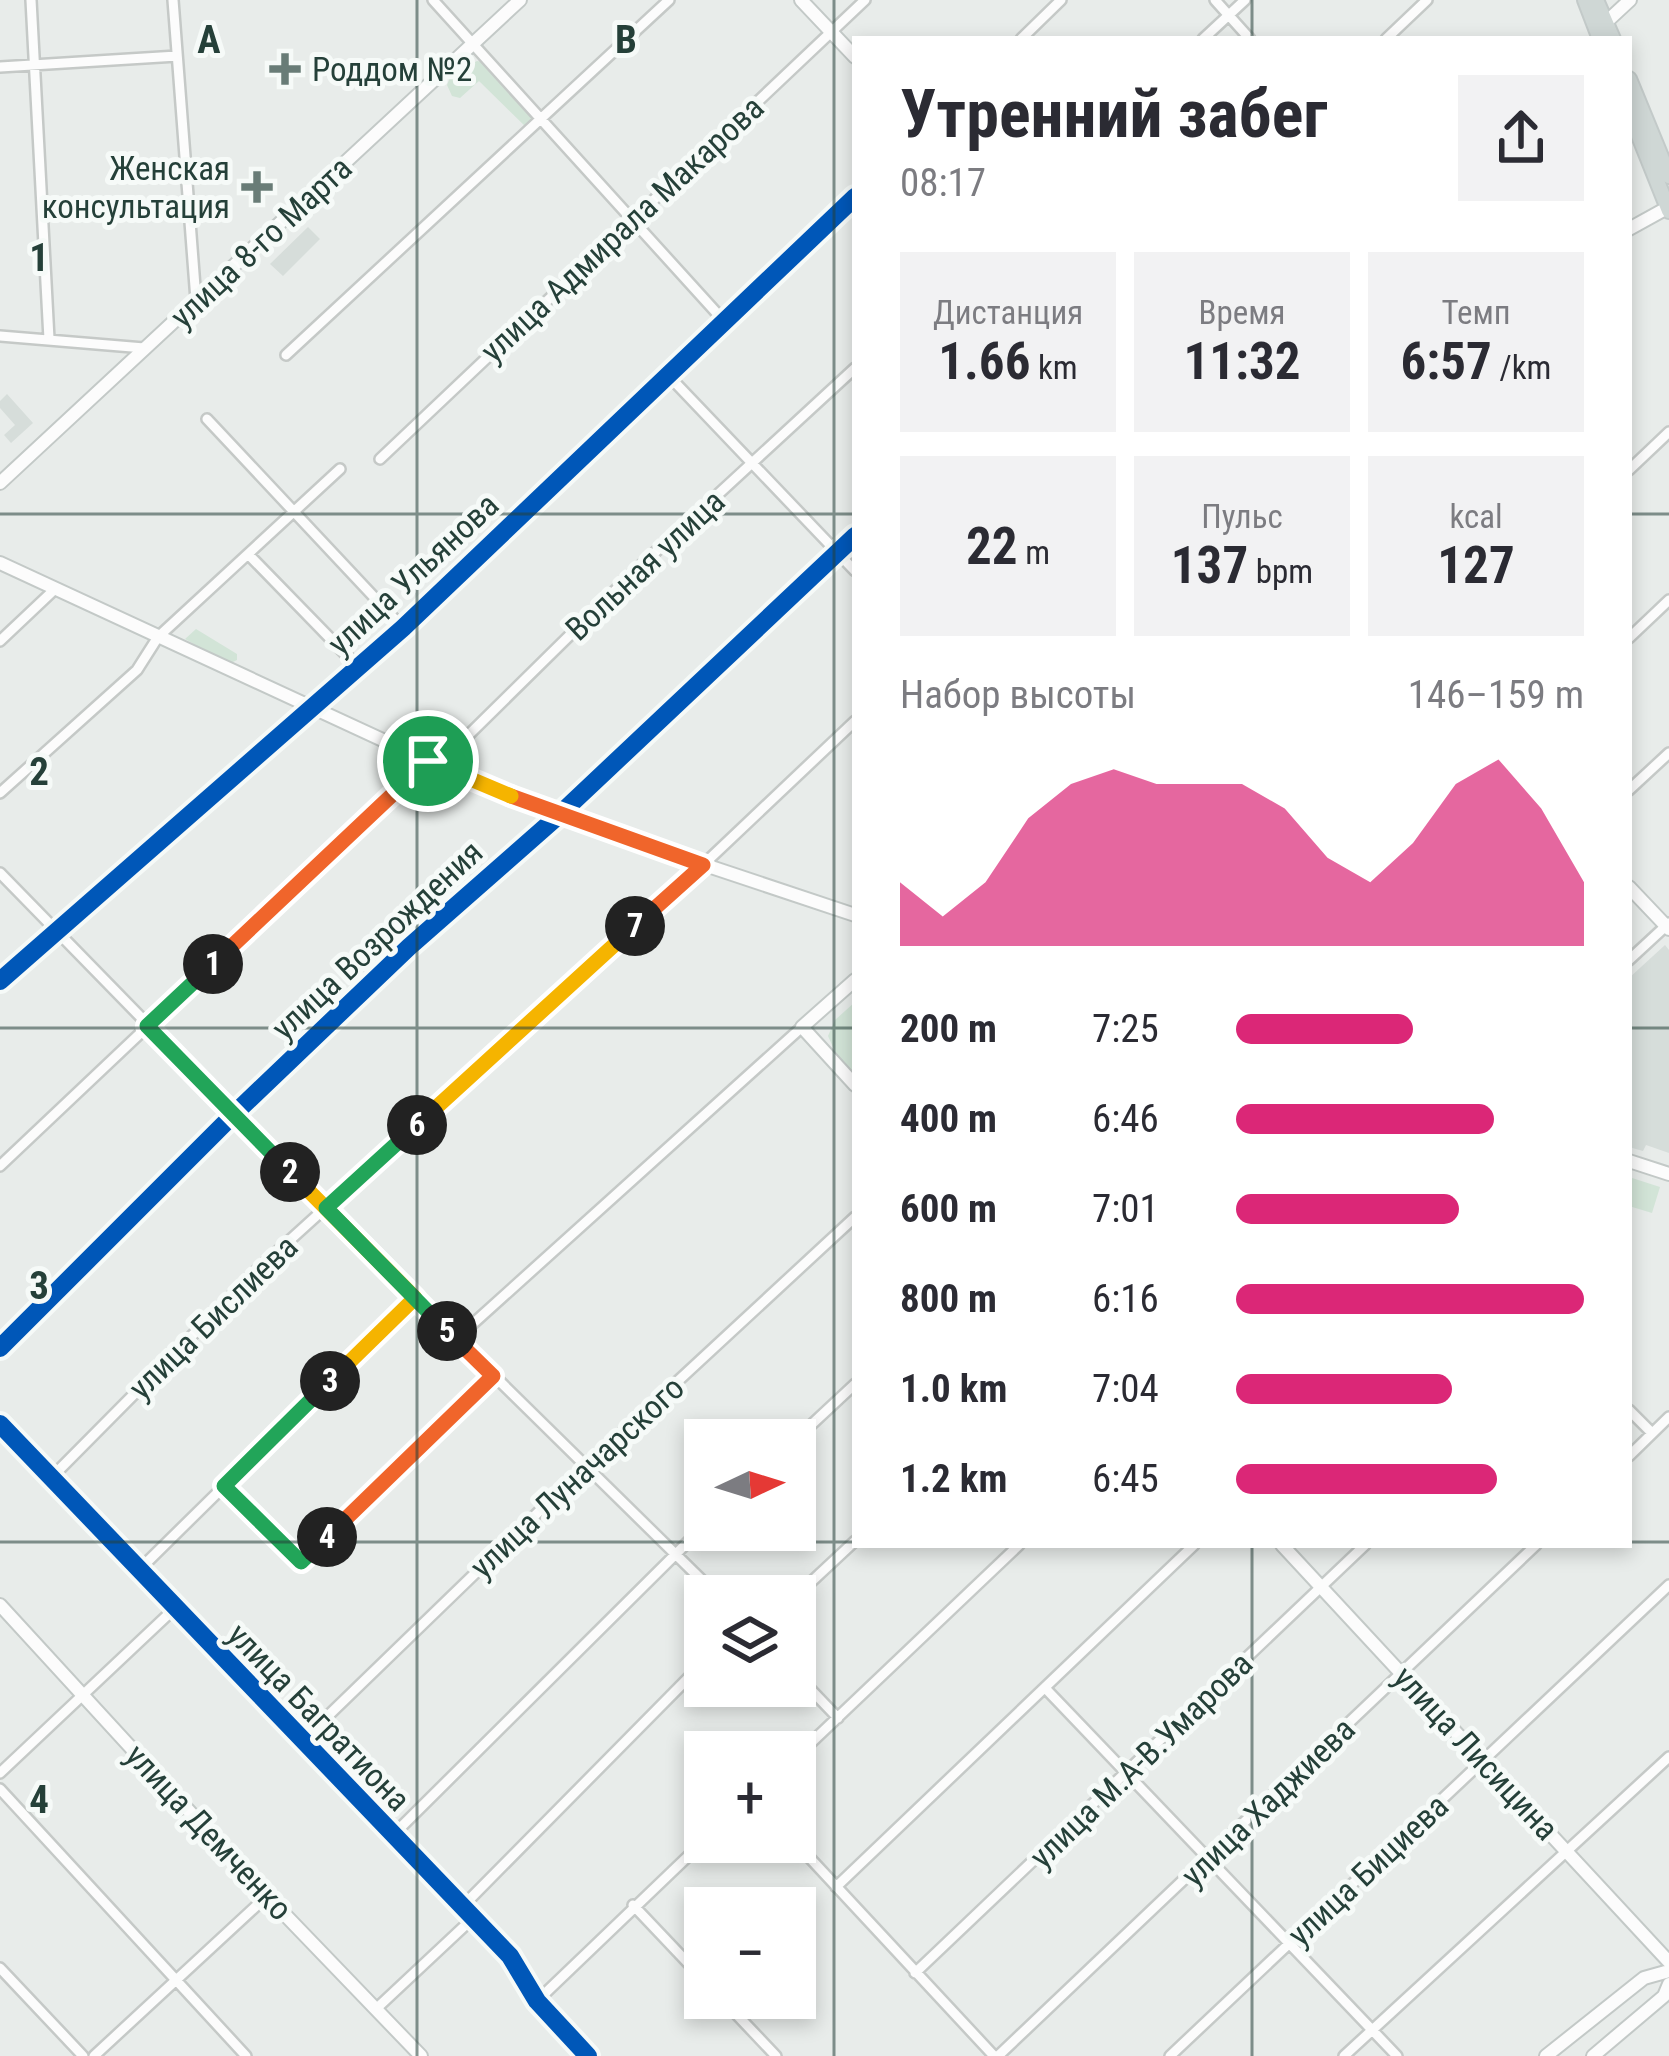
<!DOCTYPE html>
<html lang="ru">
<head>
<meta charset="utf-8">
<style>
	:root { --surface:#fff; --page:#f2f2f3; --text:#2b2b33; --muted:#7c7c81; --accent:#db2777 }
	body { margin:0; font-family:"Roboto Condensed",sans-serif; background:var(--page); color:var(--text); height:100vh; display:flex; flex-direction:column; font-size:45px; white-space:nowrap }
	* { box-sizing:border-box; margin:0 }
	p { font-size:39px; color:var(--muted) }
	.icon { flex:none; width:66px; height:66px; fill:none; stroke:currentColor; stroke-width:2; stroke-linecap:round; stroke-linejoin:round }
	.map { position:relative; flex:1; overflow:hidden }
	.drawer { position:absolute; left:852px; top:36px; width:780px; height:1512px; display:flex; flex-direction:column; background:var(--surface); border-radius:0px; box-shadow:0 6px 18px #0003 }
	.drawer>* { flex:none }
	.needle { width:78px; rotate:86deg }
	.fabs { position:absolute; left:684px; top:1419px; display:grid; gap:24px }
	.fabs a { display:grid; place-items:center; width:132px; height:132px; border-radius:0px; background:var(--surface); box-shadow:0 6px 18px #0003; font-size:60px }
	.pin { position:absolute; display:grid; place-items:center; width:102px; height:102px; color:#fff; margin:-51px; border:6px solid #fff; border-radius:50%; box-shadow:0 3px 12px #0007 }
	.km { position:absolute; width:60px; height:60px; margin:-30px; border-radius:50%; background:#222; color:#fff; font-size:33px; line-height:60px; text-align:center }
	.round { display:grid; place-items:center; flex:none; width:126px; height:126px; border-radius:0px; background:var(--page) }
	.overview { display:flex; align-items:center; justify-content:space-between; height:204px; padding:0 48px }
	h1 { font-size:66px; font-weight:700; line-height:90px }
	.metrics { display:grid; grid-template-columns:repeat(3,1fr); gap:18px; height:204px; padding:12px 48px }
	.metrics div { display:grid; align-content:center; border-radius:0px; background:var(--page); text-align:center }
	.metrics b { font-size:51px; font-weight:700 }
	.metrics small { font-size:33px; font-weight:400 }
	.metrics p { font-size:33px }
	.chart { height:336px; padding:24px 48px }
	.chart p { display:flex; justify-content:space-between }
	.chart svg { width:100%; height:216px; margin-top:12px; fill:var(--accent); opacity:.7 }
	ul { padding:0 48px; list-style:none; font-size:39px }
	li { display:grid; grid-template-columns:192px 144px 1fr; align-items:center; height:90px }
	li i { height:30px; border-radius:15px; background:var(--accent) }
	.map>svg:first-child { display:block }
	.built { fill:#d6ddda }
	.green { fill:#d2e4d7 }
	.lines { fill:none; stroke-linecap:round; stroke-linejoin:round }
	.street-casing { stroke:#c5c9c7; stroke-width:14 }
	.secondary-casing { stroke:#c3c9c7; stroke-width:16 }
	.primary-casing { stroke:#c3cac9; stroke-width:18 }
	.street { stroke:#fcfcfc; stroke-width:9 }
	.secondary { stroke:#fcfcfc; stroke-width:12 }
	.primary { stroke:#cfd7d5; stroke-width:14 }
	.cycleway-casing { stroke:#f6faf8; stroke-width:26 }
	.cycleway { stroke:#0057b8; stroke-width:18 }
	.split-1-casing { stroke:#fff; stroke-width:24 }
	.split-2-casing { stroke:#fff; stroke-width:24 }
	.split-3-casing { stroke:#fff; stroke-width:24 }
	.split-4-casing { stroke:#fff; stroke-width:24 }
	.split-5-casing { stroke:#fff; stroke-width:24 }
	.split-6-casing { stroke:#fff; stroke-width:24 }
	.split-7-casing { stroke:#fff; stroke-width:24 }
	.split-8-casing { stroke:#fff; stroke-width:24 }
	.split-9-casing { stroke:#fff; stroke-width:24 }
	.split-1 { stroke:#f0652b; stroke-width:15 }
	.split-2 { stroke:#22a559; stroke-width:15 }
	.split-3 { stroke:#f5b400; stroke-width:15 }
	.split-4 { stroke:#22a559; stroke-width:15 }
	.split-5 { stroke:#f0652b; stroke-width:15 }
	.split-6 { stroke:#22a559; stroke-width:15 }
	.split-7 { stroke:#f5b400; stroke-width:15 }
	.split-8 { stroke:#f0652b; stroke-width:15 }
	.split-9 { stroke:#f5b400; stroke-width:15 }
	.grid { fill:none; stroke:#254039; stroke-width:3; stroke-opacity:0.55 }
	.poi-dot { fill:#697c77; stroke:#f6faf8; stroke-width:4.5 }
	.labels { text-anchor:middle; dominant-baseline:central; stroke-width:10; stroke-linejoin:round; paint-order:stroke }
	.poi-label { font-size:33px; fill:#254039; stroke:#f6faf8; text-anchor:start }
	.street-label { font-size:33px; fill:#254039; stroke:#f6faf8 }
	.grid-label { font-size:39px; text-anchor:middle; font-weight:bold; fill:#254039; stroke:#f6faf8; stroke-width:10; stroke-linejoin:round; paint-order:stroke }
</style>
</head>
<body>
<div class="map">
<svg width="1669" height="2056" viewBox="0 0 1669 2056">
	<rect width="100%" height="100%" fill="#e8ecea"/>
	<path class="built" d="M 308,227 L 320,239 L 283,276 L 270,264 Z
		M 7,394 L 33,423 L 11,443 L 4,435 L 15,425 L 0,408 L 0,401 Z
		M 1665,945 L 1669,950 L 1669,1153 L 1646,1145 L 1643,1151 L 1629,1147 L 1629,978 Z"/>
	<path class="green" d="M 477,61 L 483,62 L 535,121 L 529,130 L 479,81 L 460,98 L 452,96 L 447,85 L 451,75 Z
		M 196,629 L 237,654 L 237,660 L 229,664 L 185,639 Z
		M 855,1002 L 855,1075 L 837,1056 L 828,1036 L 835,1020 Z
		M 1629,1177 L 1660,1187 L 1652,1213 L 1629,1206 Z"/>
	<g class="lines">
		<g class="street-casing">
			<path id="street" d="M 31,0 L 49,339
				M 173,0 L 196,300
				M 433,0 L 724,321
				M 1215,0 L 1250,39
				M 1021,39 L 1061,0
				M 1203,39 L 1245,0
				M 1386,39 L 1427,0
				M 0,67 L 177,56
				M 0,336 L 144,348
				M 286,355 L 669,0
				M 667,374 L 855,571
				M 207,419 L 403,628
				M 380,459 L 865,0
				M 1629,470 L 1669,432
				M 249,555 L 358,667
				M 1629,638 L 1669,600
				M 0,641 L 55,589
				M 438,765 L 637,569 L 855,368
				M 1629,790 L 1669,753
				M 0,793 L 137,670 L 158,637 L 340,469
				M 0,873 L 415,1298 L 718,1596
				M 1629,960 L 1669,923
				M 0,981 L 403,628 L 855,197
				M 0,1166 L 428,761
				M 456,1339 L 802,1027
				M 0,1348 L 233,1115 L 409,947 L 558,816 L 855,536
				M 1629,1410 L 1652,1433
				M 0,1424 L 510,1956 L 537,2001 L 588,2056
				M 795,1440 L 855,1384
				M 1629,1456 L 1669,1417
				M 51,1478 L 258,1269 L 703,865 L 855,721
				M 224,1487 L 301,1562 L 493,1376
				M 138,1571 L 415,1298
				M 795,1597 L 855,1541
				M 795,1673 L 838,1718
				M 1046,1689 L 1397,2056
				M 302,1741 L 585,1467 L 855,1217
				M 795,1758 L 1019,1545
				M 0,1773 L 174,1609
				M 0,1789 L 246,2056
				M 392,1836 L 705,1525
				M 795,1842 L 994,2056
				M 836,1887 L 1194,1545
				M 633,1905 L 705,1981
				M 461,1908 L 705,1661
				M 0,1968 L 83,2056
				M 915,1973 L 1365,1545
				M 721,1998 L 776,2056
				M 537,2001 L 705,1840
				M 377,2008 L 472,1919
				M 94,2056 L 267,1896
				M 998,2056 L 1536,1545
				M 1170,2056 L 1669,1585
				M 1344,2056 L 1669,1757"/>
		</g>
		<g class="secondary-casing">
			<path id="secondary" d="M 801,0 L 855,57
				M 1602,26 L 1630,0
				M 1629,229 L 1667,208
				M 0,483 L 520,0
				M 0,563 L 428,761 L 558,816 L 855,915
				M 1629,887 L 1669,929
				M 855,980 L 802,1027 L 855,1085
				M 1629,1161 L 1669,1174
				M 1282,1545 L 1669,1962
				M 0,1605 L 267,1896 L 421,2056
				M 1546,2056 L 1644,1978 L 1669,1971
				M 1593,2056 L 1664,1996 L 1669,1984"/>
		</g>
		<g class="primary-casing">
			<path id="primary" d="M 1585,0 L 1600,39
				M 1596,0 L 1613,39
				M 1629,79 L 1669,176
				M 1629,111 L 1669,211"/>
		</g>
		<use href="#street" class="street"/>
		<use href="#secondary" class="secondary"/>
		<use href="#primary" class="primary"/>
		<g class="cycleway-casing">
			<path id="cycleway" d="M 0,981 L 403,628 L 855,197
				M 0,1348 L 233,1115 L 409,947 L 558,816 L 855,536
				M 0,1424 L 510,1956 L 537,2001 L 588,2056"/>
		</g>
		<use href="#cycleway" class="cycleway"/>
	</g>
	<g class="lines">
		<g class="split-1-casing">
			<path id="split-1" d="M 213,964 L 428,761"/>
		</g>
		<g class="split-2-casing">
			<path id="split-2" d="M 213,964 L 147,1026 L 290,1172"/>
		</g>
		<g class="split-3-casing">
			<path id="split-3" d="M 290,1172 L 415,1298 L 330,1381"/>
		</g>
		<g class="split-4-casing">
			<path id="split-4" d="M 327,1537 L 301,1562 L 224,1486 L 330,1381"/>
		</g>
		<g class="split-5-casing">
			<path id="split-5" d="M 327,1537 L 493,1376 L 447,1331"/>
		</g>
		<g class="split-6-casing">
			<path id="split-6" d="M 417,1125 L 326,1208 L 447,1331"/>
		</g>
		<g class="split-7-casing">
			<path id="split-7" d="M 417,1125 L 635,926"/>
		</g>
		<g class="split-8-casing">
			<path id="split-8" d="M 511,796 L 703,865 L 635,926"/>
		</g>
		<g class="split-9-casing">
			<path id="split-9" d="M 428,761 L 511,796"/>
		</g>
		<use href="#split-1" class="split-1"/>
		<use href="#split-2" class="split-2"/>
		<use href="#split-3" class="split-3"/>
		<use href="#split-4" class="split-4"/>
		<use href="#split-5" class="split-5"/>
		<use href="#split-6" class="split-6"/>
		<use href="#split-7" class="split-7"/>
		<use href="#split-8" class="split-8"/>
		<use href="#split-9" class="split-9"/>
	</g>
	<path class="grid" d="M 417,0 L 417,2056M 834,0 L 834,2056M 1252,0 L 1252,39M 0,514 L 855,514M 1629,514 L 1669,514M 0,1028 L 855,1028M 1629,1028 L 1669,1028M 0,1542 L 855,1542M 1629,1542 L 1669,1542M 1252,1545 L 1252,2056"/>
	<g class="poi-dot">
		<path d="M279 51h12v12h12v12h-12v12h-12v-12h-12v-12h12z"/>
		<path d="M251 169h12v12h12v12h-12v12h-12v-12h-12v-12h12z"/>
	</g>
	<g class="labels">
		<g class="poi-label">
			<text x="312" y="69">Роддом №2</text>
			<text x="230" y="168" text-anchor="end">Женская<tspan x="230" dy="38">консультация</tspan></text>
		</g>
		<g class="street-label">
			<text transform="translate(622 229) rotate(-43)">улица Адмирала Макарова</text>
			<text transform="translate(261 242) rotate(-43)">улица 8-го Марта</text>
			<text transform="translate(645 565) rotate(-43)">Вольная улица</text>
			<text transform="translate(413 574) rotate(-43)">улица Ульянова</text>
			<text transform="translate(377 940) rotate(-43)">улица Возрождения</text>
			<text transform="translate(213 1317) rotate(-44)">улица Бислиева</text>
			<text transform="translate(577 1477) rotate(-43)">улица Луначарского</text>
			<text transform="translate(319 1717) rotate(46)">улица Багратиона</text>
			<text transform="translate(1476 1753) rotate(47)">улица Лисицина</text>
			<text transform="translate(1141 1760) rotate(-44)">улица М.А-В.Умарова</text>
			<text transform="translate(1268 1802) rotate(-44)">улица Хаджиева</text>
			<text transform="translate(209 1832) rotate(47)">улица Демченко</text>
			<text transform="translate(1368 1870) rotate(-43)">улица Бициева</text>
		</g>
	</g>
	<g class="grid-label">
		<text x="209" y="53">A</text>
		<text x="626" y="53">B</text>
		<text x="39" y="271">1</text>
		<text x="39" y="785">2</text>
		<text x="39" y="1299">3</text>
		<text x="39" y="1813">4</text>
	</g>
</svg>
<div class="fabs">
<a><svg class="needle" viewBox="-14 -14 28 28"><path d="M0-13l5 13h-10z" fill="#e53935"/><path d="M0 13l5-13h-10z" fill="#7c7c81"/></svg></a>
<a><svg class="icon" aria-label="layers" viewBox="0 0 24 24"><path d="M12 4l9 5-9 5-9-5zM3 14l9 5 9-5"/></svg></a>
<a>+</a>
<a>−</a>
</div>
<div class="pin" style="left:428px;top:761px;background:#1e9e55"><svg class="icon" aria-label="arrive" viewBox="0 0 24 24"><path d="M6 21V4h12l-3 4 3 4H6"/></svg></div>
<b class="km" style="left:213px;top:964px">1</b>
<b class="km" style="left:290px;top:1172px">2</b>
<b class="km" style="left:330px;top:1381px">3</b>
<b class="km" style="left:327px;top:1537px">4</b>
<b class="km" style="left:447px;top:1331px">5</b>
<b class="km" style="left:417px;top:1125px">6</b>
<b class="km" style="left:635px;top:926px">7</b>
<section class="drawer">
<div class="overview"><div><h1>Утренний забег</h1><p>08:17</p></div><a class="round"><svg class="icon" aria-label="share" viewBox="0 0 24 24"><path d="M12 15V3M7 8l5-5 5 5M5 13v7h14v-7"/></svg></a></div>
<div class="metrics">
<div><p>Дистанция</p><b>1.66<small> km</small></b></div>
<div><p>Время</p><b>11:32</b></div>
<div><p>Темп</p><b>6:57<small> /km</small></b></div>
</div>
<div class="metrics">
<div><b>22<small> m</small></b></div>
<div><p>Пульс</p><b>137<small> bpm</small></b></div>
<div><p>kcal</p><b>127</b></div>
</div>
<div class="chart"><p><span>Набор высоты</span>146–159 m</p>
<svg viewBox="0 0 160 44" preserveAspectRatio="none"><path d="M0 44V31L10 38L20 31L30 18L40 11L50 8L60 11L70 11L80 11L90 16L100 26L110 31L120 23L130 11L140 6L150 16L160 31V44z"/></svg>
</div>
<ul>
<li><b>200 m</b>7:25<i style="width:51%"></i></li>
<li><b>400 m</b>6:46<i style="width:74%"></i></li>
<li><b>600 m</b>7:01<i style="width:64%"></i></li>
<li><b>800 m</b>6:16<i style="width:100%"></i></li>
<li><b>1.0 km</b>7:04<i style="width:62%"></i></li>
<li><b>1.2 km</b>6:45<i style="width:75%"></i></li>
</ul>
</section>
</div>
</body>
</html>
